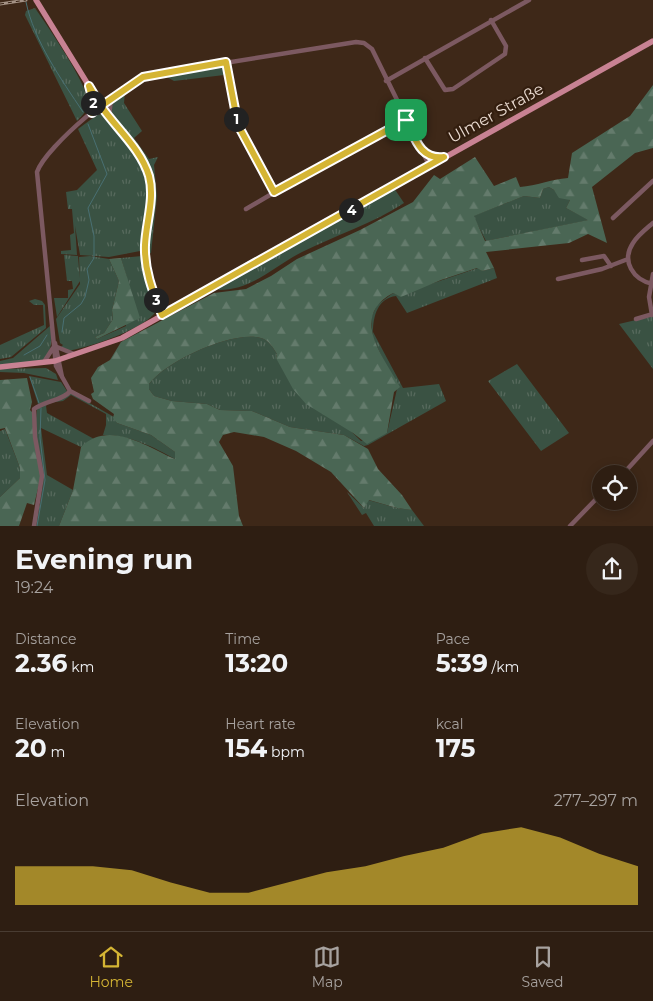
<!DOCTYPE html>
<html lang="en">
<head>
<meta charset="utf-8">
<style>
	:root { --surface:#2e1e12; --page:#36271b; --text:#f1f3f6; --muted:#a7a29f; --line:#493c32; --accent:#d5b534 }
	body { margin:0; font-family:Montserrat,sans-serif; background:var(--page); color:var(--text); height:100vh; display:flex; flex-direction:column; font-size:19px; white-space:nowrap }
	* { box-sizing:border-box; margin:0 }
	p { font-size:16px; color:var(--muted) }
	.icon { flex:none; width:28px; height:28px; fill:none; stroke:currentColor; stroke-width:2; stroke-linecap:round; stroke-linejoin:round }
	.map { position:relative; height:526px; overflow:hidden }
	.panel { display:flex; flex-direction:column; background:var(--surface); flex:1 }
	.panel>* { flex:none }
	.fabs { position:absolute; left:592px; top:465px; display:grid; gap:10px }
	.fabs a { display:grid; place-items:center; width:45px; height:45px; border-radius:50%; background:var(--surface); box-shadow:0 2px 12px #0003,0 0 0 1px var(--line); font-size:25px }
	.pin { position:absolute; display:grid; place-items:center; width:42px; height:42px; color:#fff; margin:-21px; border-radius:10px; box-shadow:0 2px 8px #0006 }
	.km { position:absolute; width:25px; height:25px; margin:-12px; border-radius:50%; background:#222; color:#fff; font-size:14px; line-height:25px; text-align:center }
	.round { display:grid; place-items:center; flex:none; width:52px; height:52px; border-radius:26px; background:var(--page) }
	.head { display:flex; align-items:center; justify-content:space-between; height:85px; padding:0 15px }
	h1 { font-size:28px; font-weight:700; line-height:38px }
	.metrics { display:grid; grid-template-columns:repeat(3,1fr); gap:8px; height:85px; padding:5px 15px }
	.metrics div { display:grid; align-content:center }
	.metrics b { font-size:25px; font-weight:700 }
	.metrics small { font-size:14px; font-weight:400 }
	.metrics p { font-size:14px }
	.chart { height:140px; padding:10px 15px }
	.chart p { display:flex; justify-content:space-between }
	.chart svg { width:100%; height:90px; margin-top:5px; fill:var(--accent); opacity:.7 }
	.dock { display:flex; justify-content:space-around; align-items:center; height:70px; border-top:1px solid var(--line); background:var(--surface); font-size:14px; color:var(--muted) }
	.dock a { display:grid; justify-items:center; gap:2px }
	.dock .current { color:var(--accent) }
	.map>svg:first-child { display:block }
	.grass { fill:url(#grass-tufts) }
	.forest { fill:url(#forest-firs); fill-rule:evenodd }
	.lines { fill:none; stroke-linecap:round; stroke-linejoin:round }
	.stream { stroke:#497073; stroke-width:1 }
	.minor { stroke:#7c5961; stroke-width:4.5 }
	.major { stroke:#c88293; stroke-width:5.5 }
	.rail-casing { stroke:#a49285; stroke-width:3 }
	.rail { stroke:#331e0f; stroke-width:1; stroke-dasharray:4; stroke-linecap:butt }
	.route-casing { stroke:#fff; stroke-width:10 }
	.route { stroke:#d5b534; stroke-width:6 }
	.labels { text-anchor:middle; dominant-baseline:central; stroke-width:4.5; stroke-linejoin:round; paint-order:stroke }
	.street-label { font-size:16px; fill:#ebdcd2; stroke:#331e0f }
</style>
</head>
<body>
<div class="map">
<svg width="653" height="526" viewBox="0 0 653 526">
	<defs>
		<pattern id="grass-tufts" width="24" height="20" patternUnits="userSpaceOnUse" patternTransform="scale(1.25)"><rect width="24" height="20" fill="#3a5243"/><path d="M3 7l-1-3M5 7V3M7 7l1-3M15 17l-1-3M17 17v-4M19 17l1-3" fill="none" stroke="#576a5d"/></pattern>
		<pattern id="forest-firs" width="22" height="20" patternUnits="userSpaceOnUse" patternTransform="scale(1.25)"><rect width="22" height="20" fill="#4a6654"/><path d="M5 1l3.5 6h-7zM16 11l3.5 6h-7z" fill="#647b6c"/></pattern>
	</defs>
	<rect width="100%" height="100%" fill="#3e2818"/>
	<path class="grass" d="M 35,8 C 48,27 85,80 88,101 C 89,110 82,115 77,121 L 25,15 L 26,11 Z
		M 221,67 L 223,68 L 224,75 L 174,81 L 167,77 Z
		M 125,91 L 124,103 L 142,131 L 134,138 L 149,159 L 158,157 L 154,165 L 157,196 L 151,253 L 146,254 L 151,208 L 149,173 L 111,111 L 113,102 Z
		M 102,114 C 111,121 117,133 124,141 C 161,186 142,200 140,251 L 109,257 L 80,255 L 75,226 L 77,255 L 61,254 L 61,251 L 71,250 L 70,235 L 74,233 L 72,209 L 68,209 L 66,192 L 77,190 L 97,170 L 78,129 L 97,115 Z
		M 549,187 L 570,200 L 566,208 L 589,220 L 486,241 L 473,216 L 524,196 L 540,198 L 543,189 Z
		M 394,188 L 404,203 C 372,224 336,235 302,252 C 274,266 253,290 219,290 L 217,287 Z
		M 64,255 L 78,256 L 80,281 L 57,317 L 54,298 L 68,298 L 68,290 L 73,289 L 72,281 L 67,281 Z
		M 90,256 L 109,259 L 119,281 L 112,310 L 113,319 L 104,333 L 95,337 L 97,339 L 126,326 L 127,278 L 121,258 L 142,256 L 145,280 L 156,311 C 147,328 86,349 66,351 L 61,347 L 63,345 L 60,343 L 56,319 L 80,284 L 79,257 Z
		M 478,268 L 482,271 L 494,268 L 497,278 L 407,313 L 396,296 C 378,298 373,316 373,332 L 403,388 L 439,384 L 446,401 L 368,445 L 364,446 L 344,435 L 290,427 L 252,411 L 220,410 L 207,404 L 172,401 L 154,396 L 149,389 L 149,384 C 166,361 233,330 261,338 C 269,340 273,348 277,354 L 276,358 L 361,441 L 387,433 L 397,389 L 373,338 L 371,318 L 377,305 L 393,293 L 398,295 Z
		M 35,299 L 42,301 L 45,305 L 46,328 L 11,357 L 0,359 L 0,345 L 44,325 L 43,305 L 34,305 L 29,301 Z
		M 653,316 L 653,369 L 619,324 Z
		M 50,326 C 53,337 52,355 41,361 L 0,365 L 0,361 L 13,358 Z
		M 517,364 L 569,433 L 541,451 L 488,381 Z
		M 46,368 L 56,374 L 58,380 L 24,373 L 0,372 L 0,369 Z
		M 29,376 L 61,382 L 67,391 L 63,396 L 38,404 Z
		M 72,393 L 114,417 L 117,423 L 151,435 L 175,452 L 175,459 C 154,447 127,434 103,435 L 106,425 L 106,414 L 71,395 L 63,401 L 48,403 L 46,406 L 47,413 L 94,439 L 81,447 L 41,428 L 47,475 L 73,490 L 59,526 L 36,526 L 43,484 L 35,428 L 37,409 C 46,401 61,399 72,393 Z
		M 5,429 L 20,468 L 20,478 L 0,497 L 0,431 Z
		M 347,492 L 364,508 L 368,500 L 397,508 L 412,510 L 424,526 L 374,526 L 366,513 L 362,515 Z"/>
	<path class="forest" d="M 653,85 L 653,148 L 635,153 L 592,187 L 607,243 L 588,234 L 569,243 L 486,252 L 494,268 L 482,271 L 477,268 L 441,280 L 401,297 L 393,293 C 349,317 383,356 400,387 L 394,392 L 387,433 L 367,444 L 353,433 L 306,404 L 293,389 L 276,358 L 277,354 C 273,348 269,340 261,338 C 233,330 166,361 149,384 L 149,389 L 154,396 L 172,401 L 207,404 L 220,410 L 252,411 L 290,427 L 344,435 L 368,449 L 378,469 L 402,495 L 412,510 L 397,508 L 369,500 L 364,508 L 331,472 L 296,451 L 264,437 L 234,432 L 223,435 L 219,442 L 233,466 L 239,516 L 243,526 L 59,526 L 73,490 L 81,447 C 109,419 147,447 175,459 L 175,452 L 151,435 L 117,423 L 113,418 L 114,414 L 93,399 L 91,394 L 94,392 L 91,378 L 98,367 L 110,360 L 121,342 L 214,293 L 246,289 L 271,276 L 297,259 L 360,230 L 413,202 L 434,175 L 440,179 L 475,157 L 494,186 L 516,177 L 520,187 C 537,186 551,179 568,178 L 572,153 L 630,116 ZM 549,187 L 554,190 L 559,198 L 570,200 L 566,208 L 588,220 L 485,241 L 474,216 L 524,196 L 540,198 L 543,189 Z
		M 121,258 L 140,318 L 97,339 L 95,337 L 104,333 L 113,319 L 112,310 L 119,281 L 109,259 Z
		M 27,378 L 32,402 L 30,410 L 33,413 L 41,476 L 34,505 L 27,503 L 19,526 L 0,526 L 0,497 L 20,478 L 20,468 L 5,428 L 0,429 L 0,380 Z"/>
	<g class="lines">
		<path class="stream" d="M 26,2 C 34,41 61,79 83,112
			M 62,332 L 64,318 L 81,304 L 85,297 L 89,280 L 87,269 L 94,258 L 94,236 L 88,208 L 107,174 L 88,124
			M 24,355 L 40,346 L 47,335
			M 30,377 L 39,403
			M 37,526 L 45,480 L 40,438 L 41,408"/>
		<path class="minor" d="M 425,58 L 445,90 L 453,89 L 505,54 L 506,46 L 491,20
			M 226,62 L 238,125 L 275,192 L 406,120
			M 386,81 L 529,0
			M 90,90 L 92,113
			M 109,116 L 111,99
			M 424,153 L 433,158 L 442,158
			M 246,209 L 275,192
			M 613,218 L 653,181
			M 653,223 C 646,229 638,235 633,243 C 621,261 633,280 653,284
			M 582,260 L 604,256 L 611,266
			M 558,279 L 602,269 L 628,259
			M 652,315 L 649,297 L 653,274
			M 636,319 L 653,314
			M 55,343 L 62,377
			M 57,347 L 74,354
			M 44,362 L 53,348
			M 89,401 L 70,391 L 56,366 L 37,172 C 46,146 123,82 150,75 L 356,42 L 364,43 L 372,49 L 429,165
			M 623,474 L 653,441
			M 34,526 L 42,476 L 35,437 L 34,409 C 45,401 64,400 70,391
			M 570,526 L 601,494"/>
		<path class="major" d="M 36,0 L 105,112 L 140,156 L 149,175 L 151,198 L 145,259 L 149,278 L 162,315
			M 157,297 L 166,313
			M 0,367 L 55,361 L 122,338 L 653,41"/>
		<g class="rail-casing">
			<path id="rail" d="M 0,4 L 26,0"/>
		</g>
		<use href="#rail" class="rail"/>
	</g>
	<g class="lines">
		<g class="route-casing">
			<path id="route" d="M 406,120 L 274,192 L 238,125 L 226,62 L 143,77 L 101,106 L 89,86 L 93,101 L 92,113 L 101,106 C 116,128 141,149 149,176 C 155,199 146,222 145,245 C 144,270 153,292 162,315 L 444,157 C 420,160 415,138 406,120"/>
		</g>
		<use href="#route" class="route"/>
	</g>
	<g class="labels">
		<g class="street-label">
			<text transform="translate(496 113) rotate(-29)">Ulmer Straße</text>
		</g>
	</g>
</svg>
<div class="fabs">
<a><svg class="icon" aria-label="locate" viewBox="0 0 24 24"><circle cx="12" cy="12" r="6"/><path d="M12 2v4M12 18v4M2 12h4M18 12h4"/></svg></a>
</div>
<div class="pin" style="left:406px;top:120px;background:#1e9e55"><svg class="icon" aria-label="arrive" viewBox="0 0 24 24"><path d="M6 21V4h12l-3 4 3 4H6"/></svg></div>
<b class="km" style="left:236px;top:119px">1</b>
<b class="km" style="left:93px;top:103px">2</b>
<b class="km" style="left:156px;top:300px">3</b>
<b class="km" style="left:351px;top:210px">4</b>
</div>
<section class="panel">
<div class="head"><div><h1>Evening run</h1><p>19:24</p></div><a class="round"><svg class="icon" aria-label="share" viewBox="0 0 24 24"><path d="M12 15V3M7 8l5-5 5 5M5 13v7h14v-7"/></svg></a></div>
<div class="metrics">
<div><p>Distance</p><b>2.36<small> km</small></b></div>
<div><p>Time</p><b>13:20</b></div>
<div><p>Pace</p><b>5:39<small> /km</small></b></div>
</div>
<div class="metrics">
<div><p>Elevation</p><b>20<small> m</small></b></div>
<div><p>Heart rate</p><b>154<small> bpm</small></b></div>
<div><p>kcal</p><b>175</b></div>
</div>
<div class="chart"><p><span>Elevation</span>277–297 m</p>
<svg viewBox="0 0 160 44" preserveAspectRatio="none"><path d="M0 44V25L10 25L20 25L30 27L40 33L50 38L60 38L70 33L80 28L90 25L100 20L110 16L120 9L130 6L140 11L150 19L160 25V44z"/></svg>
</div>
</section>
<nav class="dock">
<a class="current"><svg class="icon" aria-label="home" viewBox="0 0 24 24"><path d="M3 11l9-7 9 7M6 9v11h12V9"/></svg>Home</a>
<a><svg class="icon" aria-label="map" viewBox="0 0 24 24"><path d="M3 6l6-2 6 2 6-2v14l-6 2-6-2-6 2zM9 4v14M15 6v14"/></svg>Map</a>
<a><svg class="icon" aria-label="saved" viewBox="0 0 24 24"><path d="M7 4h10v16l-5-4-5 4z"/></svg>Saved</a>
</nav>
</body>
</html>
